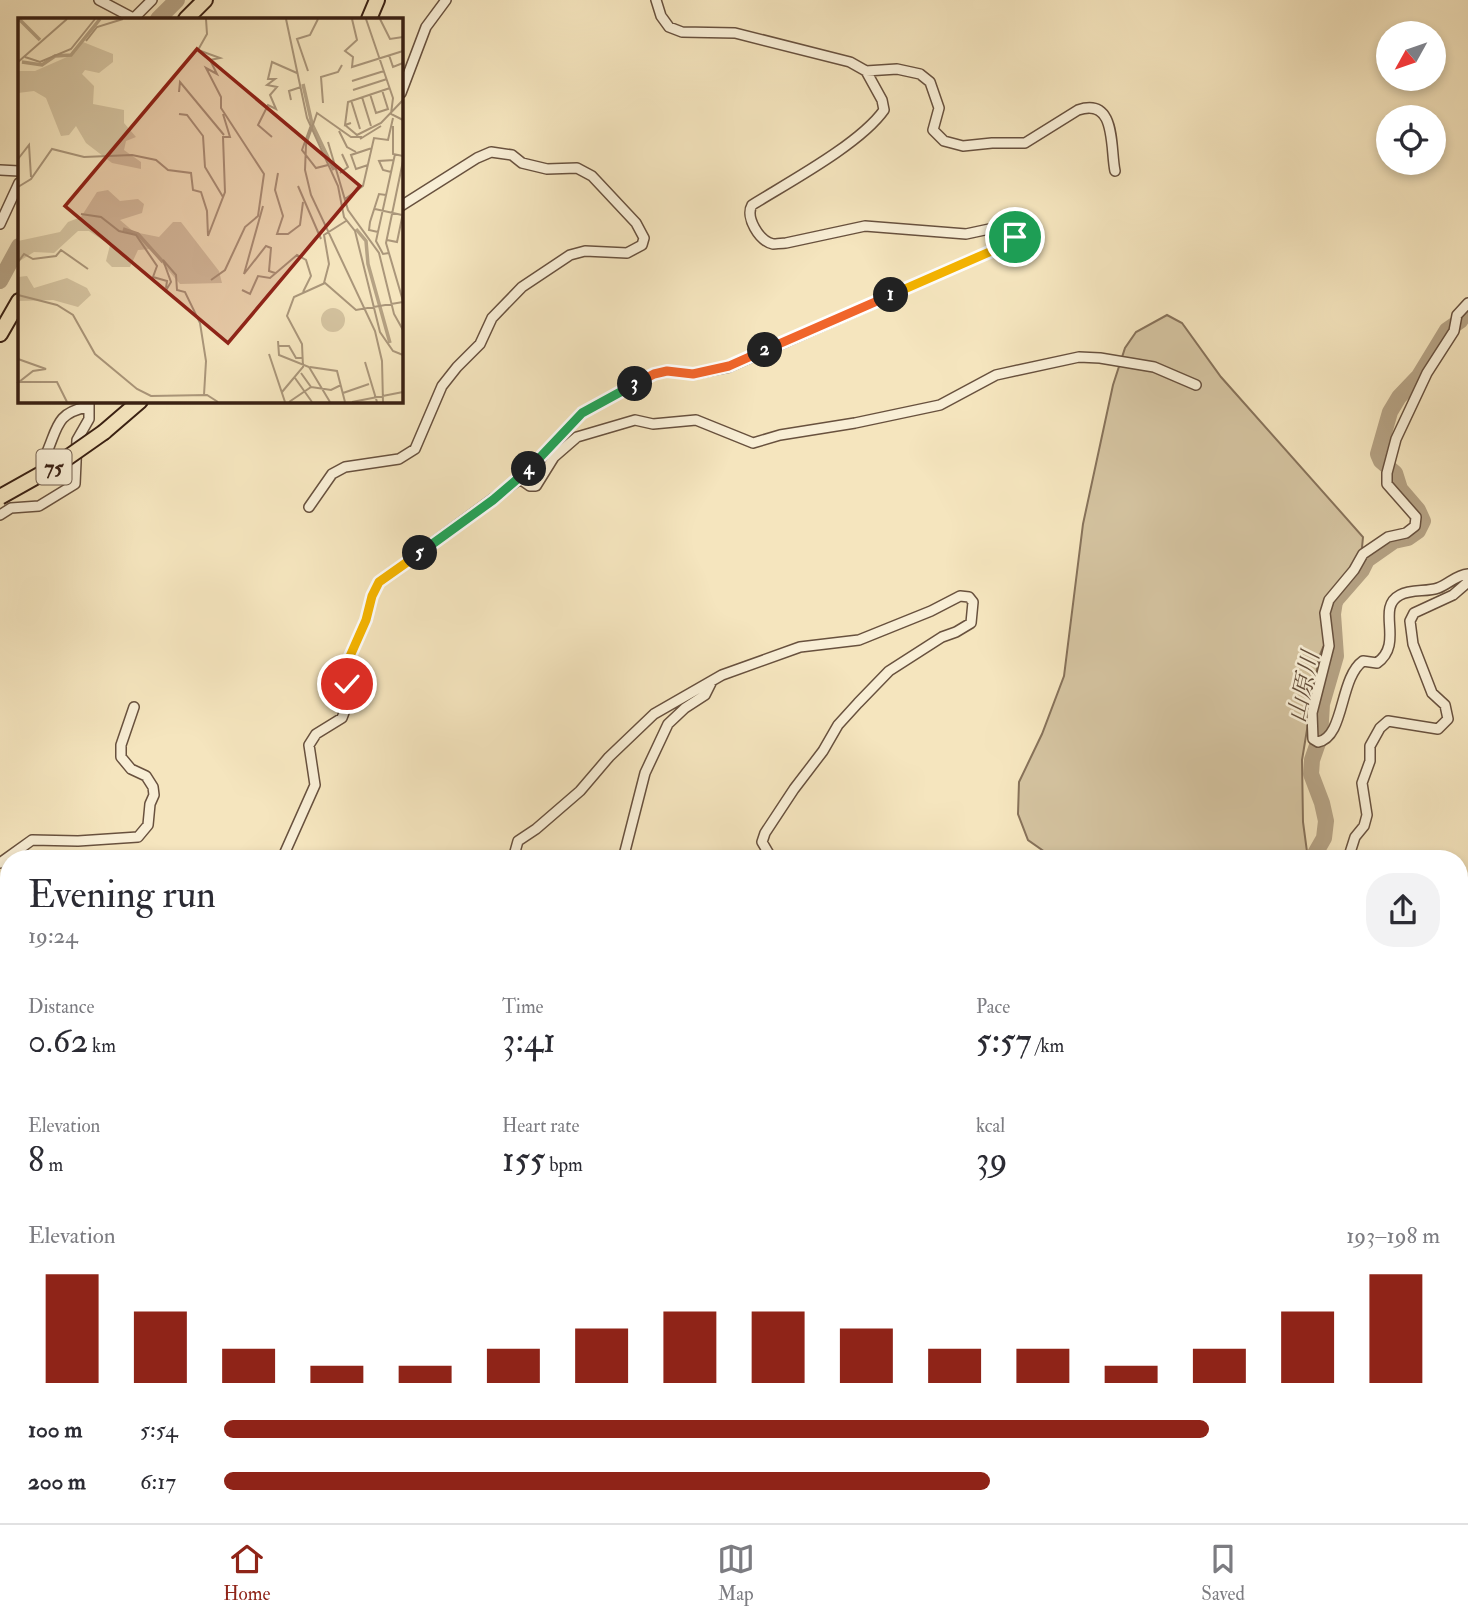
<!DOCTYPE html>
<html lang="en">
<head>
<meta charset="utf-8">
<style>
	:root { --surface:#fff; --page:#f2f2f3; --text:#2b2b33; --muted:#7c7c81; --line:#e1e1e2; --accent:#8f2418 }
	body { margin:0; font-family:"IM FELL Double Pica","Noto Serif JP",serif; background:var(--page); color:var(--text); height:100vh; display:flex; flex-direction:column; font-size:26px; white-space:nowrap }
	* { box-sizing:border-box; margin:0 }
	p { font-size:23px; color:var(--muted) }
	.icon { flex:none; width:38px; height:38px; fill:none; stroke:currentColor; stroke-width:2; stroke-linecap:round; stroke-linejoin:round }
	.map { position:relative; flex:1; overflow:hidden }
	.drawer { position:absolute; left:0px; top:850px; width:1468px; height:674px; display:flex; flex-direction:column; background:var(--surface); border-radius:28px 28px 0 0; box-shadow:0 4px 10px #0003 }
	.drawer>* { flex:none }
	.needle { width:46px; rotate:230deg }
	.controls { position:absolute; left:1376px; top:21px; display:grid; gap:14px }
	.controls a { display:grid; place-items:center; width:70px; height:70px; border-radius:50%; background:var(--surface); box-shadow:0 4px 10px #0003; font-size:35px }
	.pin { position:absolute; display:grid; place-items:center; width:60px; height:60px; color:#fff; margin:-30px; border:4px solid #fff; border-radius:50%; box-shadow:0 2px 7px #0007 }
	.km { position:absolute; width:35px; height:35px; margin:-18px; border-radius:50%; background:#222; color:#fff; font-size:19px; line-height:35px; text-align:center }
	.round { display:grid; place-items:center; flex:none; width:74px; height:74px; border-radius:28px; background:var(--page) }
	.head { display:flex; align-items:center; justify-content:space-between; height:119px; padding:0 28px }
	h1 { font-size:38px; font-weight:600; line-height:52px }
	.figures { display:grid; grid-template-columns:repeat(3,1fr); gap:10px; height:119px; padding:7px 28px }
	.figures div { display:grid; align-content:center }
	.figures b { font-size:35px; font-weight:600 }
	.figures small { font-size:19px; font-weight:400 }
	.figures p { font-size:19px }
	.chart { height:196px; padding:14px 28px }
	.chart p { display:flex; justify-content:space-between }
	.chart svg { width:100%; height:126px; margin-top:7px; stroke:var(--accent); stroke-width:6 }
	ul { padding:0 28px; list-style:none; font-size:23px }
	li { display:grid; grid-template-columns:112px 84px 1fr; align-items:center; height:52px }
	li i { height:18px; border-radius:9px; background:var(--accent) }
	.menu { display:flex; justify-content:space-around; align-items:center; height:98px; border-top:2px solid var(--line); background:var(--surface); font-size:19px; color:var(--muted) }
	.menu a { display:grid; justify-items:center; gap:4px }
	.menu .on { color:var(--accent) }
	.map>svg:first-child { display:block }
	.green { fill:#d5c4a1; stroke:#87725a; stroke-width:2 }
	.lines { fill:none; stroke-linecap:round; stroke-linejoin:round }
	.river { stroke:#b5a284; stroke-width:16 }
	.street-casing { stroke:#68513e; stroke-width:12 }
	.primary-casing { stroke:#392013; stroke-width:18 }
	.street { stroke:#f8eed5; stroke-width:9 }
	.primary { stroke:#f5e5be; stroke-width:14 }
	.primary-bridge-casing { stroke:#392013; stroke-width:18; stroke-linecap:butt }
	.primary-bridge { stroke:#f5e5be; stroke-width:14 }
	.split-1-casing { stroke:#fff; stroke-width:14 }
	.split-2-casing { stroke:#fff; stroke-width:14 }
	.split-3-casing { stroke:#fff; stroke-width:14 }
	.split-4-casing { stroke:#fff; stroke-width:14 }
	.split-5-casing { stroke:#fff; stroke-width:14 }
	.split-6-casing { stroke:#fff; stroke-width:14 }
	.split-1 { stroke:#f5b400; stroke-width:9 }
	.split-2 { stroke:#f0652b; stroke-width:9 }
	.split-3 { stroke:#f0652b; stroke-width:9 }
	.split-4 { stroke:#22a559; stroke-width:9 }
	.split-5 { stroke:#22a559; stroke-width:9 }
	.split-6 { stroke:#f5b400; stroke-width:9 }
	.labels { text-anchor:middle; dominant-baseline:central; stroke-width:5; stroke-linejoin:round; paint-order:stroke }
	.shield { fill:#f8eed5; stroke:#725e4d; stroke-width:2 }
	.shield-label { font-size:21px; font-weight:bold; fill:#392013 }
	.water-label { font-size:24px; font-style:italic; fill:#644e3b; stroke:#f8eed5 }
	.inset-river { fill:none; stroke:#b5a284; stroke-width:3.5 }
	.inset-road { fill:none; stroke:#aa967a; stroke-width:2 }
	.view { fill:#8f2418; fill-opacity:0.15; stroke:#8f2418; stroke-width:3.5 }
	.inset-edge { fill:none; stroke:#392013; stroke-width:3.5 }
</style>
</head>
<body>
<div class="map">
<svg width="1468" height="1523" viewBox="0 0 1468 1523">
	<rect width="100%" height="100%" fill="#f5e5be"/>
	<filter id="stains"><feTurbulence type="fractalNoise" baseFrequency=".00286" numOctaves="4"/><feColorMatrix values="0 0 0 0 .2 0 0 0 0 .09 0 0 0 0 .02 0 0 0 .5 -.17"/></filter>
	<radialGradient id="worn" r=".72"><stop offset=".6" stop-color="#630" stop-opacity="0"/><stop offset="1" stop-color="#630" stop-opacity=".3"/></radialGradient>
	<path class="green" d="M 1167,315 L 1182,323 L 1221,377 L 1363,537 L 1361,558 L 1319,657 L 1302,760 L 1303,822 L 1308,859 L 1184,859 L 1170,855 L 1124,859 L 1055,859 L 1028,840 L 1018,814 L 1019,782 L 1042,734 L 1064,676 L 1083,524 L 1113,385 L 1125,348 L 1136,332 Z
		M 1468,888 L 1468,1395 L 1460,1391 L 1460,893 Z
		M 746,1516 L 1005,1516 L 1004,1523 L 747,1523 Z"/>
	<g class="lines">
		<path class="river" d="M 158,19 L 177,0
			M 0,281 L 19,246
			M 1312,859 L 1324,838 L 1326,821 L 1322,803 L 1311,774 L 1312,760 L 1320,737 L 1322,704 L 1336,656 L 1333,614 L 1335,601 L 1362,570 L 1367,560 L 1394,541 L 1408,538 L 1418,531 L 1423,521 L 1418,510 L 1400,489 L 1395,473 L 1381,461 L 1378,454 L 1390,412 L 1399,397 L 1419,376 L 1447,330 L 1460,321 L 1468,310"/>
		<g class="street-casing">
			<path id="street" d="M 99,0 L 135,19
				M 656,0 L 661,16 L 669,27 L 682,32 L 735,33 L 850,62 L 866,71 L 897,69 L 920,74 L 930,82 L 939,108 L 933,130 L 944,141 L 963,146 L 992,143 L 1025,143 L 1078,110 C 1117,97 1110,148 1115,171
				M 133,19 L 152,0
				M 401,93 L 426,27 L 446,0
				M 0,170 L 19,171
				M 0,224 L 19,183
				M 1468,303 L 1457,315 L 1454,331 L 1427,373 L 1396,439 L 1387,473 L 1387,484 L 1416,517 L 1415,526 L 1406,533 L 1388,537 L 1363,554 L 1354,570 L 1329,600 L 1325,613 L 1329,646 L 1312,713 L 1313,739 L 1318,742 C 1345,737 1339,678 1363,661 L 1377,663 C 1405,643 1375,608 1400,595 C 1411,589 1427,592 1438,588 C 1449,584 1456,575 1468,574
				M 53,456 L 47,452 C 58,426 57,413 87,407
				M 520,479 L 530,486 L 536,486 L 554,457 L 577,437 L 635,420 L 653,424 L 696,420 L 753,443 L 780,435 L 855,423 L 940,405 L 996,375 L 1079,357 L 1100,358 L 1154,367 L 1196,385
				M 309,507 L 332,474 L 345,467 L 399,459 L 415,449 L 442,386 L 457,367 L 480,344 L 492,318 L 522,287 L 570,255 L 585,251 L 627,253 L 642,245 L 644,238 L 636,223 L 592,176 L 577,168 L 547,169 L 522,163 L 512,155 L 491,152 L 477,158 L 401,206
				M 0,515 L 11,508 L 39,506 L 75,484 L 77,440 L 89,419 L 89,401
				M 282,859 L 315,785 L 309,745 L 316,734 L 342,718 L 348,702 L 347,663 L 366,620 L 372,596 L 379,582 L 520,479 L 582,413 L 654,374 L 667,371 L 693,374 L 729,367 L 994,250 L 1015,237 L 1016,231 L 1008,225 L 966,234 L 865,226 L 786,243 C 784,243 774,244 773,244 C 759,241 745,217 752,205 C 789,182 860,144 884,110 L 882,100 L 866,71
				M 513,859 L 518,841 L 536,829 L 580,791 L 609,757 L 654,714 L 722,675 L 800,647 L 859,640 L 931,611 L 960,596 L 969,597 L 973,602 L 971,623 L 956,632 L 942,637 L 889,671 L 858,703 L 838,725 L 823,751 L 794,789 L 765,833 L 762,842 L 772,859
				M 623,859 L 645,773 L 668,724 L 685,708 L 705,695 L 711,683
				M 1348,859 L 1355,837 L 1364,826 L 1367,815 L 1362,783 L 1370,761 L 1370,746 L 1380,728 L 1388,721 L 1438,729 L 1448,719 L 1445,705 L 1432,693 L 1413,644 L 1410,621 L 1414,613 L 1453,595 L 1468,582
				M 0,863 L 32,840 L 78,841 L 138,837 L 148,825 L 150,804 L 154,795 L 153,787 L 146,776 L 131,769 L 121,757 L 121,745 L 134,707
				M 0,1399 L 5,1394 L 9,1381
				M 0,1487 L 6,1502 L 0,1514
				M 1012,1516 L 1018,1523"/>
		</g>
		<g class="primary-casing">
			<path id="primary" d="M 186,19 L 205,0
				M 369,19 L 377,0
				M 0,334 L 19,301
				M 104,432 L 140,401"/>
		</g>
		<use href="#street" class="street"/>
		<use href="#primary" class="primary"/>
		<g class="primary-bridge-casing">
			<path id="primary-bridge" d="M 0,497 L 57,465 L 104,432"/>
		</g>
		<use href="#primary-bridge" class="primary-bridge"/>
	</g>
	<g class="lines">
		<g class="split-1-casing">
			<path id="split-1" d="M 891,295 L 994,250 L 1015,237"/>
		</g>
		<g class="split-2-casing">
			<path id="split-2" d="M 765,350 L 891,295"/>
		</g>
		<g class="split-3-casing">
			<path id="split-3" d="M 635,384 L 654,374 L 667,371 L 693,374 L 729,366 L 765,350"/>
		</g>
		<g class="split-4-casing">
			<path id="split-4" d="M 529,469 L 582,413 L 635,384"/>
		</g>
		<g class="split-5-casing">
			<path id="split-5" d="M 420,553 L 493,500 L 529,469"/>
		</g>
		<g class="split-6-casing">
			<path id="split-6" d="M 347,684 L 347,663 L 366,620 L 372,596 L 379,582 L 420,553"/>
		</g>
		<use href="#split-1" class="split-1"/>
		<use href="#split-2" class="split-2"/>
		<use href="#split-3" class="split-3"/>
		<use href="#split-4" class="split-4"/>
		<use href="#split-5" class="split-5"/>
		<use href="#split-6" class="split-6"/>
	</g>
	<g class="labels">
		<rect class="shield" x="36.5" y="449.5" width="35" height="35" rx="5"/>
		<g class="shield-label">
			<text x="54" y="467">75</text>
		</g>
		<g class="water-label">
			<text transform="translate(1304 687) rotate(-78)">山原川</text>
		</g>
	</g>
	<g transform="translate(18 18)">
		<rect width="385" height="385" fill="#f5e5be"/>
		<path d="M 65,24 L 95,36 L 95,44 L 81,55 L 67,52 L 64,56 L 76,68 L 75,86 L 106,92 L 106,105 L 118,119 L 108,123 L 106,132 L 123,144 L 123,151 L 94,145 L 68,125 L 58,108 L 51,117 L 43,118 L 28,80 L 16,73 L 0,75 L 0,53 L 17,53 L 49,39 ZM 90,172 L 102,183 L 120,181 L 126,186 L 124,195 L 102,202 L 116,214 L 141,219 L 155,204 L 163,204 L 201,253 L 204,265 L 162,266 L 132,231 L 120,232 L 112,249 L 94,249 L 88,243 L 92,227 L 71,213 L 60,213 L 36,235 L 16,234 L 0,244 L 0,223 L 42,214 L 50,204 L 63,199 L 79,174 ZM 9,258 L 16,270 L 49,260 L 69,270 L 73,277 L 60,289 L 35,282 L 0,283 L 0,259 ZM303 302a12 12 0 1 1 24 0a12 12 0 1 1-24 0Z" fill="#d5c4a1"/>
		<path class="inset-river" d="M 1,1 L 22,22M 4,44 L 24,47 L 37,38 L 53,37 L 82,1M 285,66 L 294,106 L 316,152M 105,211 L 120,216 L 145,244M 338,211 L 348,223 L 350,246 L 372,325"/>
		<path class="inset-road" d="M 188,1 L 189,16 L 180,32 L 202,40 L 192,42 L 199,56 L 188,50 L 203,79 L 203,90 L 246,156 L 240,198 L 227,209 L 207,252 L 193,262M 268,1 L 289,100 L 320,168 L 326,199 L 337,213 L 362,314 L 375,333 L 385,337M 334,1 L 339,22 L 327,33 L 335,39 L 334,49 L 385,33M 348,1 L 375,80 L 373,96 L 385,102M 362,1 L 372,21 L 385,19M 68,23 L 79,9 L 105,1M 371,37 L 375,49 L 385,45M 7,39 L 22,44 L 53,31 L 77,1M 0,44 L 49,1M 290,53 L 279,21 L 292,17 L 300,1M 334,63 L 366,53M 335,72 L 369,61M 161,74 L 162,64 L 206,117M 352,76 L 358,95 L 370,91 L 364,72M 344,79 L 353,108M 273,82 L 271,73 L 283,69M 333,82 L 342,111M 305,85 L 303,59 L 320,54 L 324,47M 161,96 L 169,97 L 185,118 L 187,149 L 205,179M 333,105 L 327,107 L 330,84 L 372,70M 293,107 L 284,132 L 298,150 L 310,147M 327,107 L 339,117 L 363,105 L 385,82M 375,108 L 375,136 L 385,138M 321,113 L 329,129 L 338,134M 254,119 L 240,107 L 250,87 L 258,91 L 252,77 L 259,69 L 249,67 L 257,61 L 250,61 L 254,44 L 279,55M 344,119 L 333,119 L 299,95 L 288,127 L 287,152 L 293,177 L 357,313 L 364,343 L 365,384M 342,121 L 363,108M 310,124 L 330,192 L 361,235 L 376,296 L 385,312M 0,141 L 11,127 L 13,159M 385,143 L 368,225 L 385,283M 350,147 L 338,151 L 333,137 L 354,130M 373,154 L 365,152 L 361,143 L 376,142M 260,155 L 257,172 L 265,198 L 259,216 L 270,216 L 282,207 L 285,184M 322,155 L 330,149 L 324,136M 280,168 L 303,221M 0,169 L 13,161 L 34,131 L 66,139 L 114,137 L 138,142 L 150,152 L 173,155 L 175,172 L 183,174 L 189,193 L 190,218M 327,181 L 345,168 L 356,120 L 370,122 L 375,100M 245,188 L 226,256 L 248,228 L 253,230 L 251,253 L 257,255M 357,191 L 384,197M 63,196 L 83,199 L 101,213 L 118,217 L 139,248 L 135,259 L 149,263 L 148,270M 360,214 L 351,212 L 352,204 L 361,176 L 368,177M 190,218 L 207,174 L 205,119 L 212,119 L 205,96M 369,222 L 379,224 L 385,195M 371,235 L 365,236 L 358,223 L 377,136M 0,244 L 6,236 L 15,241 L 38,238 L 43,232 L 70,251M 306,265 L 311,246 L 306,217 L 328,203M 224,272 L 232,276 L 240,258 L 252,260 L 279,237 L 288,242 L 293,258 L 285,274M 147,274 L 153,264 L 145,242 L 158,257 L 159,272 L 167,274 L 182,305 L 188,343 L 186,377M 0,277 L 39,287 L 55,297 L 77,336 L 119,371 L 133,378 L 189,377 L 200,384M 260,323 L 261,337 L 291,349 L 312,384M 261,328 L 271,328 L 278,340 L 285,340M 251,336 L 267,384M 0,341 L 28,351 L 15,353 L 1,364 L 39,364 L 49,384M 347,344 L 359,384M 292,349 L 319,353 L 327,384M 277,360 L 294,384M 293,369 L 313,372 L 323,367M 264,374 L 285,349 L 284,326 L 269,298 L 276,279 L 307,265 L 338,292 L 385,284M 325,375 L 351,366M 271,384 L 293,369 L 283,355M 334,384 L 385,374"/>
		<path class="view" d="M 179,31 L 342,168 L 210,325 L 47,188 Z"/>
		<rect width="385" height="385" class="inset-edge"/>
	</g>
	<rect width="100%" height="100%" filter="url(#stains)"/>
	<rect width="100%" height="100%" fill="url(#worn)"/>
</svg>
<div class="controls">
<a><svg class="needle" viewBox="-14 -14 28 28"><path d="M0-13l5 13h-10z" fill="#e53935"/><path d="M0 13l5-13h-10z" fill="#7c7c81"/></svg></a>
<a><svg class="icon" aria-label="locate" viewBox="0 0 24 24"><circle cx="12" cy="12" r="6"/><path d="M12 2v4M12 18v4M2 12h4M18 12h4"/></svg></a>
</div>
<div class="pin" style="left:1015px;top:237px;background:#1e9e55"><svg class="icon" aria-label="arrive" viewBox="0 0 24 24"><path d="M6 21V4h12l-3 4 3 4H6"/></svg></div>
<div class="pin" style="left:347px;top:684px;background:#d93025"><svg class="icon" aria-label="check" viewBox="0 0 24 24"><path d="M5 12l5 5 9-10"/></svg></div>
<b class="km" style="left:891px;top:295px">1</b>
<b class="km" style="left:765px;top:350px">2</b>
<b class="km" style="left:635px;top:384px">3</b>
<b class="km" style="left:529px;top:469px">4</b>
<b class="km" style="left:420px;top:553px">5</b>
<section class="drawer">
<div class="head"><div><h1>Evening run</h1><p>19:24</p></div><a class="round"><svg class="icon" aria-label="share" viewBox="0 0 24 24"><path d="M12 15V3M7 8l5-5 5 5M5 13v7h14v-7"/></svg></a></div>
<div class="figures">
<div><p>Distance</p><b>0.62<small> km</small></b></div>
<div><p>Time</p><b>3:41</b></div>
<div><p>Pace</p><b>5:57<small> /km</small></b></div>
</div>
<div class="figures">
<div><p>Elevation</p><b>8<small> m</small></b></div>
<div><p>Heart rate</p><b>155<small> bpm</small></b></div>
<div><p>kcal</p><b>39</b></div>
</div>
<div class="chart"><p><span>Elevation</span>193–198 m</p>
<svg viewBox="0 0 160 44" preserveAspectRatio="none"><path d="M5 44V6M15 44V19M25 44V32M35 44V38M45 44V38M55 44V32M65 44V25M75 44V19M85 44V19M95 44V25M105 44V32M115 44V32M125 44V38M135 44V32M145 44V19M155 44V6"/></svg>
</div>
<ul>
<li><b>100 m</b>5:54<i style="width:81%"></i></li>
<li><b>200 m</b>6:17<i style="width:63%"></i></li>
</ul>
</section>
</div>
<nav class="menu">
<a class="on"><svg class="icon" aria-label="home" viewBox="0 0 24 24"><path d="M3 11l9-7 9 7M6 9v11h12V9"/></svg>Home</a>
<a><svg class="icon" aria-label="map" viewBox="0 0 24 24"><path d="M3 6l6-2 6 2 6-2v14l-6 2-6-2-6 2zM9 4v14M15 6v14"/></svg>Map</a>
<a><svg class="icon" aria-label="saved" viewBox="0 0 24 24"><path d="M7 4h10v16l-5-4-5 4z"/></svg>Saved</a>
</nav>
</body>
</html>
